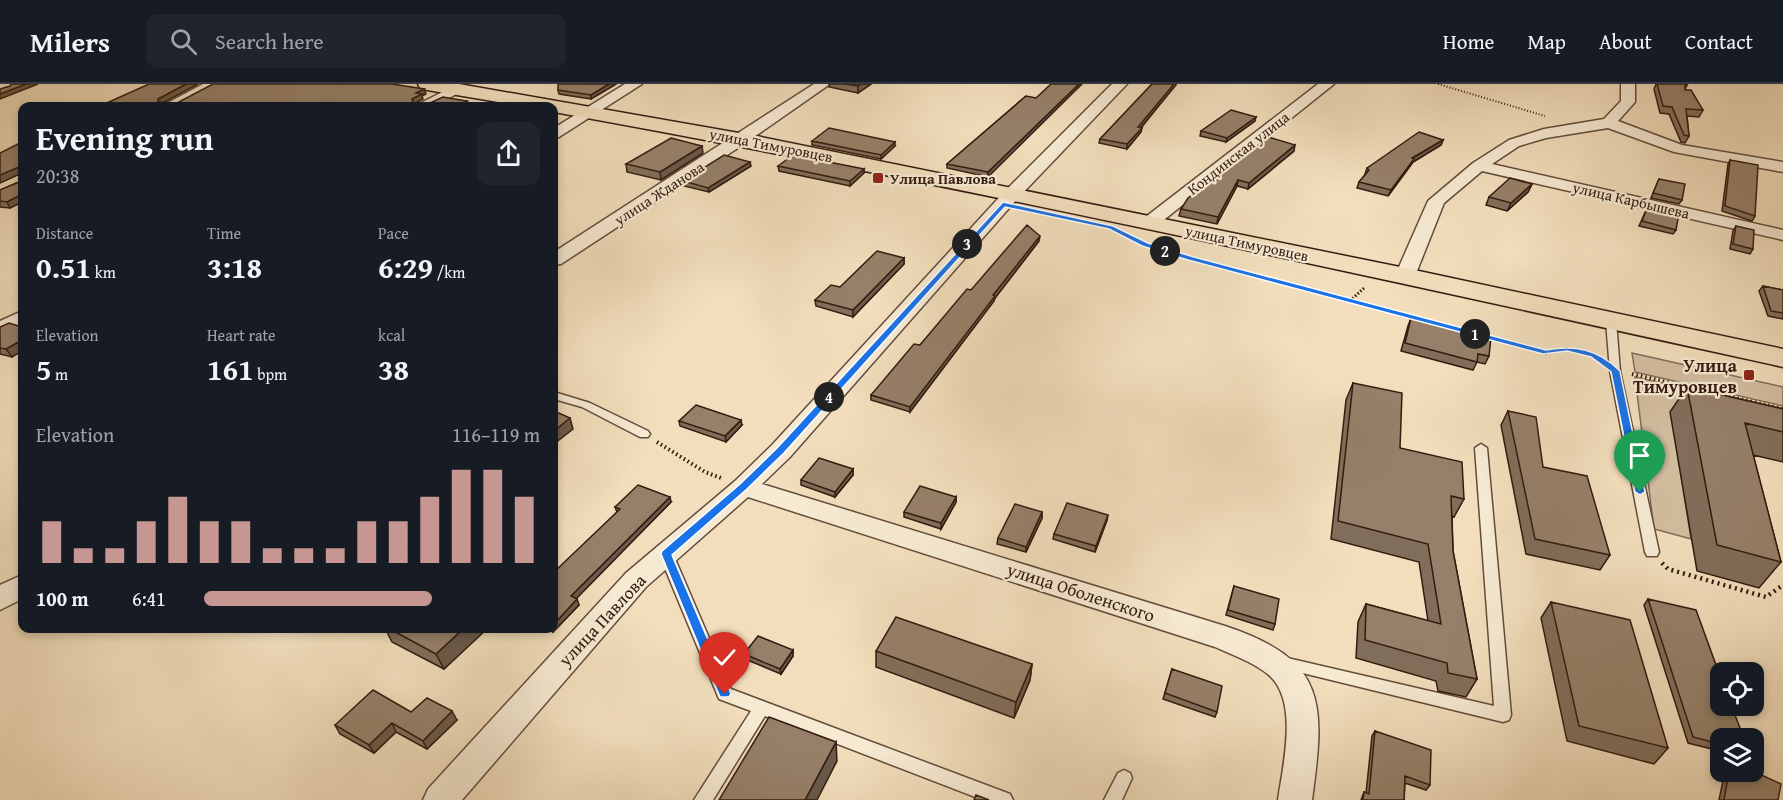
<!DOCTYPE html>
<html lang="en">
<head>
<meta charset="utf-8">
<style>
	:root { --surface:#171b24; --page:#20242c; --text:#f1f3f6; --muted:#9ea1a6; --line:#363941; --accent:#c59692 }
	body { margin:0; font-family:"Gentium Book Plus",serif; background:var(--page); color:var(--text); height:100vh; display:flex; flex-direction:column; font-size:22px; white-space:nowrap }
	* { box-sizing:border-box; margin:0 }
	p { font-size:20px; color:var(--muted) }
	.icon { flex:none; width:33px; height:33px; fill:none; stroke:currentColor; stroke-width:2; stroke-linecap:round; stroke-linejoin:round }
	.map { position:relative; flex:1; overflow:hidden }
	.drawer { position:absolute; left:18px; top:18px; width:540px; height:531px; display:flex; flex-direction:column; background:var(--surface); border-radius:12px; box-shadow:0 3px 9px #0003 }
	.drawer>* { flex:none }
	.tools { position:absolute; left:1710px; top:578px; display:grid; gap:12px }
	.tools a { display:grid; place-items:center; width:54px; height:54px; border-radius:12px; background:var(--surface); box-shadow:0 3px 9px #0003; font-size:30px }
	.pin { position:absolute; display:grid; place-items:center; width:51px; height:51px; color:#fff; margin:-62px -26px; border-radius:50% 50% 50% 0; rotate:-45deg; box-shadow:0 0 6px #0007 }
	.pin .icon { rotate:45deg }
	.km { position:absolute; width:30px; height:30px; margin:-15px; border-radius:50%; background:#222; color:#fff; font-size:16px; line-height:30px; text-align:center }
	.round { display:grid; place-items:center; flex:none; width:63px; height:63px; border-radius:12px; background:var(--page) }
	.overview { display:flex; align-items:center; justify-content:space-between; height:102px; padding:0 18px }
	h1 { font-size:33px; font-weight:700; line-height:45px }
	.stats { display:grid; grid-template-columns:repeat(3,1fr); gap:9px; height:102px; padding:6px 18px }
	.stats div { display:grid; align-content:center }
	.stats b { font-size:30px; font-weight:700 }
	.stats small { font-size:16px; font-weight:400 }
	.stats p { font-size:16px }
	.chart { height:168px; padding:12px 18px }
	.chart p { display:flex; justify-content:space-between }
	.chart svg { width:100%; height:108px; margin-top:6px; stroke:var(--accent); stroke-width:6 }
	ul { padding:0 18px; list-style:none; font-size:20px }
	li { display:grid; grid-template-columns:96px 72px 1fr; align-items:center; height:45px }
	li i { height:15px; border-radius:8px; background:var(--accent) }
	header { display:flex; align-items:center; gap:36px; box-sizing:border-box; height:84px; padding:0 30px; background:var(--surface); border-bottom:2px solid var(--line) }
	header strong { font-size:28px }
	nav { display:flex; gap:33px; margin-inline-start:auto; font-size:21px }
	.search { width:420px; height:54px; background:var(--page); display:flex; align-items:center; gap:15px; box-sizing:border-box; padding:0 21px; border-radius:12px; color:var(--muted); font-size:22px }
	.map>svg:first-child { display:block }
	.green { fill:#d2bd9f; stroke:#826c58; stroke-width:1.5 }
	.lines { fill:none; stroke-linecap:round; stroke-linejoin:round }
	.lane-casing { stroke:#634c3b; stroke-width:3 }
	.street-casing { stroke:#634c3b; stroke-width:3 }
	.secondary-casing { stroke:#331b10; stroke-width:3 }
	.primary-casing { stroke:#331b10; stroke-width:3 }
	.path-far3 { stroke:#331b10; stroke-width:2; stroke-dasharray:1 2; stroke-linecap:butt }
	.path-far2 { stroke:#331b10; stroke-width:3; stroke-dasharray:1.5 2; stroke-linecap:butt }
	.path-far1 { stroke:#331b10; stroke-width:4; stroke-dasharray:1.5 3; stroke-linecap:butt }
	.path { stroke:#331b10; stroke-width:4.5; stroke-dasharray:2 4; stroke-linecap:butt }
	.lane { fill:#f7ead3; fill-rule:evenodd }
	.street { fill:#f7ead3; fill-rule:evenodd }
	.secondary { fill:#f7ead3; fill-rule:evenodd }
	.primary { fill:#f2debc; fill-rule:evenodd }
	.wall { fill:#816e5a; stroke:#331b10; stroke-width:1.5 }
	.shaded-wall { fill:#695a4a; stroke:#331b10; stroke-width:1.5 }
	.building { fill:#968069; stroke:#331b10; stroke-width:1.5 }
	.route { fill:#1a73e8; stroke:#fff; stroke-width:1.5 }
	.poi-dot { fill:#8f2418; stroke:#f7ead3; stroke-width:2 }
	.labels { text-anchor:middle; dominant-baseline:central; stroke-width:4.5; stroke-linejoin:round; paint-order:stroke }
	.far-street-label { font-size:15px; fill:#331b10; stroke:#f7ead3 }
	.far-poi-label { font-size:15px; font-weight:bold; fill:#331b10; stroke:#f7ead3; text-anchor:start }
	.poi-label { font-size:18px; font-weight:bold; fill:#331b10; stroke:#f7ead3; text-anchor:end }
	.street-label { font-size:18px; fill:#331b10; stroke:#f7ead3 }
</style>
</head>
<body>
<header>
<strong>Milers</strong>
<div class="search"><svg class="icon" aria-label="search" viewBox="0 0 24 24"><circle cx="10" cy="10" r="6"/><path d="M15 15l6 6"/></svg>Search here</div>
<nav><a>Home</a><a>Map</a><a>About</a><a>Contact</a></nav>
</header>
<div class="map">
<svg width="1783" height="716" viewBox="0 0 1783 716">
	<rect width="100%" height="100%" fill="#f2debc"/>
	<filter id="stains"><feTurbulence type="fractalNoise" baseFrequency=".00333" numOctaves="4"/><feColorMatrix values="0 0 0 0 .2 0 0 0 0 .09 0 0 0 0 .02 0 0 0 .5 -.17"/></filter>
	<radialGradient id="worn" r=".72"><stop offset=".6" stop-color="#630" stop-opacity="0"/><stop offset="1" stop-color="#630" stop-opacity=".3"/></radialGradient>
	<path class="green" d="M 1632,269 L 1783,303 L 1783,322 L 1635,288 Z
		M 1635,293 L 1783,327 L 1671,328 L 1691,455 L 1654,445 Z"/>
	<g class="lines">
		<g class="lane-casing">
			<path id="lane" d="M 1611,234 L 1616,237 L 1620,287 L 1659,468 L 1657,472 L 1647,472 L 1645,468 L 1610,287 L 1606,237 Z
				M 554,308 L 590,319 L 648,347 L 650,350 L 648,353 L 640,353 L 582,323 L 554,315 Z
				M 1481,360 L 1487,364 L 1511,631 L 1509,636 L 1503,638 L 1278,583 L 1275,579 L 1278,575 L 1283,573 L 1494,622 L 1475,364 Z
				M 666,465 L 671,466 L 673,470 L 731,605 L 1010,710 L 1013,716 L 983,716 L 765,632 L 713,716 L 694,716 L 751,627 L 719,615 L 659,470 L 661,466 Z
				M 1124,686 L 1130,689 L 1132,694 L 1122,716 L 1104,716 L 1118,689 Z"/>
		</g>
		<g class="street-casing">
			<path id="street" d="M 203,0 L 221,0 L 179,22 L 162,22 Z
				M 625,0 L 642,0 L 559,53 L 554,54 L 554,44 Z
				M 814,0 L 830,0 L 747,58 L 561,180 L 554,181 L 554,168 Z
				M 1112,0 L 1127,0 L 1018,114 L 790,373 L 762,400 L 1225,542 C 1328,576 1325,620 1312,716 L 1278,716 C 1283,681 1299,617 1269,591 C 1253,578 1233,571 1215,563 L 748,413 L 646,503 L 462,716 L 423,716 L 428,705 L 626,489 L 735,397 L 772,361 L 1006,106 Z
				M 1318,0 L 1334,0 L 1155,143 L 1143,143 L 1140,139 L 1143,135 Z
				M 1621,0 L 1635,0 L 1635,18 L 1618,37 L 1682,61 L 1783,78 L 1783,88 L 1674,68 L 1608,44 L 1546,54 L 1519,62 L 1492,80 L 1783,146 L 1783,156 L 1482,87 L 1444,119 L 1415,192 L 1412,196 L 1398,196 L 1395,192 L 1428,117 L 1473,79 L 1509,56 L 1544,45 L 1604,35 L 1621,17 Z
				M 456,1 L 463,5 L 461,8 L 432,22 L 415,22 Z
				M 22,227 L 22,241 L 0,251 L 0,237 Z
				M 22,491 L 22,515 L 0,526 L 0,501 Z"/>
		</g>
		<g class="secondary-casing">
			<path id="secondary" d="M 0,0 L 14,0 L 12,4 L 0,8 Z"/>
		</g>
		<g class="primary-casing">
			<path id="primary" d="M 418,0 L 459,0 L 756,52 L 1405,184 L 1783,265 L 1783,283 C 1374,193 965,102 554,28 L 554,22 L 522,22 L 427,6 L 420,4 Z"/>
		</g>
		<path class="path-far3" d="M 1438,0 L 1545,32"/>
		<path class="path-far2" d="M 1137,157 L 1191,175 L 1546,269 L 1567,265 L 1596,273
			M 1350,217 L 1364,204"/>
		<path class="path-far1" d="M 1632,290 L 1783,325
			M 657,358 L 705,388 L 721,394"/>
		<path class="path" d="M 1662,479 L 1668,485 L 1766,513 L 1783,501"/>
		<use href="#lane" class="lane"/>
		<use href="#street" class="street"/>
		<use href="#secondary" class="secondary"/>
		<use href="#primary" class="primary"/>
	</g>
	<path class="wall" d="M 616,0 L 591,15 L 559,10 L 558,6 Z
		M 829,0 L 871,0 L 858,9 L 829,3 Z
		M 1152,0 L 1176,0 L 1141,44 L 1141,48 L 1127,65 L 1099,59 L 1100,55 Z
		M 1656,0 L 1686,0 L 1687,1 L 1685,6 L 1703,26 L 1699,33 L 1687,32 L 1689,52 L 1685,59 L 1681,58 L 1669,30 L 1660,29 L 1654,5 Z
		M 1026,12 L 988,93 L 947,84 L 947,80 Z
		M 1255,37 L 1226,58 L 1200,52 L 1201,47 Z
		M 1443,56 L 1441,61 L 1413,78 L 1388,112 L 1357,104 L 1359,98 L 1365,91 L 1365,90 L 1367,84 Z
		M 812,57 L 895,62 L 881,75 L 812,61 Z
		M 22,58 L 22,118 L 10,124 L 0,123 L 0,106 L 19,98 L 19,90 L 0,99 Z
		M 1294,67 L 1248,105 L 1237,102 L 1217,140 L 1179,132 L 1181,125 L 1212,99 Z
		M 703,69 L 661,96 L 627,88 L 626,80 Z
		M 1730,76 L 1755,132 L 1752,137 L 1722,127 L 1728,80 Z
		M 751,82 L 709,108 L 684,102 L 683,97 Z
		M 778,82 L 864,85 L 864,89 L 850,102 L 779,87 Z
		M 1659,95 L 1682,116 L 1679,120 L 1651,114 Z
		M 1532,100 L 1528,108 L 1507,127 L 1486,121 L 1489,113 Z
		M 1648,122 L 1676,146 L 1673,150 L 1639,142 Z
		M 1736,142 L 1753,165 L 1750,170 L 1730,165 L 1733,147 Z
		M 1039,157 L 995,214 L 994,217 L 910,328 L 871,316 L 871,311 L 920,261 L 971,206 Z
		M 904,174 L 904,180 L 853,233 L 816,222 L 815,216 L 840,203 Z
		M 1763,202 L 1783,206 L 1783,235 L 1768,232 L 1759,207 Z
		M 1411,234 L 1489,272 L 1485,280 L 1477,278 L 1473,286 L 1401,267 L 1408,242 Z
		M 0,243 L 12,273 L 0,270 Z
		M 1353,299 L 1400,364 L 1464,415 L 1454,433 L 1452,432 L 1453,467 L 1477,595 L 1466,613 L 1438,607 L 1436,597 L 1356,574 L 1358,538 L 1366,520 L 1428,537 L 1419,478 L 1331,455 L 1346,316 Z
		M 1687,303 L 1783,325 L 1783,378 L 1753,371 L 1781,478 L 1759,504 L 1697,487 L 1670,328 Z
		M 1508,327 L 1543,383 L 1610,471 L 1600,486 L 1526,470 L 1501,341 Z
		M 679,337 L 742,341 L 726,358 L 680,342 Z
		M 853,385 L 853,391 L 835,413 L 801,401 L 801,396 Z
		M 956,413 L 956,418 L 941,445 L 904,433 L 904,428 Z
		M 671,418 L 576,514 L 579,521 L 553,548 L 545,544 L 554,544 L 617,428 L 615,423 Z
		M 1042,428 L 1042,434 L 1026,468 L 997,460 L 998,454 Z
		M 1107,436 L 1095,468 L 1053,455 L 1054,450 Z
		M 1234,502 L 1275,540 L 1273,546 L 1226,531 Z
		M 1648,515 L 1720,654 L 1720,667 L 1688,659 L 1644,521 Z
		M 1551,518 L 1668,664 L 1654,680 L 1567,657 L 1541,534 Z
		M 385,544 L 487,544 L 444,585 L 392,558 Z
		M 793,566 L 793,572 L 781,590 L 745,575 L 744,570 Z
		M 876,567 L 1032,580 L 1030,596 L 1014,634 L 876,583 Z
		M 1172,585 L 1217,628 L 1215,633 L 1163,615 Z
		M 411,628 L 457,636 L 427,665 L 396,648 L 374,669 L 340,650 L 335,641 Z
		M 1375,647 L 1430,701 L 1426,706 L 1405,699 L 1404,716 L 1361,716 L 1364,708 L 1366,709 L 1372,652 Z
		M 1725,687 L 1754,687 L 1757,689 L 1778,716 L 1719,716 Z"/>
	<path class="shaded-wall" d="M 26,0 L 38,0 L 0,15 L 0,10 Z
		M 186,0 L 198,0 L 161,20 L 158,18 L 158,15 Z
		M 609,0 L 616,0 L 591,15 L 591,11 Z
		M 861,0 L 871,0 L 858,9 L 858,2 Z
		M 1079,0 L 1082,0 L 988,93 L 988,88 Z
		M 1174,0 L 1176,0 L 1176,1 L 1138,47 L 1138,43 Z
		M 424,5 L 426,10 L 422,12 L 423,15 L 414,20 L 412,15 L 416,9 Z
		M 467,17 L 469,22 L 457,22 Z
		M 1256,33 L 1255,37 L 1226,58 L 1227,54 Z
		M 1142,44 L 1141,48 L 1127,65 L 1127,60 Z
		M 1443,56 L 1441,61 L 1413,78 L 1388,112 L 1391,106 L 1412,74 Z
		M 895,58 L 895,62 L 881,75 L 881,71 Z
		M 1295,61 L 1294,67 L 1248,105 L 1249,99 Z
		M 702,62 L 703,69 L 661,96 L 660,88 Z
		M 750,78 L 751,82 L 709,108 L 708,104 Z
		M 19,83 L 22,89 L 0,99 L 0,91 Z
		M 864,85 L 864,89 L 850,102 L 850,97 Z
		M 1238,96 L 1237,102 L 1217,140 L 1218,133 Z
		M 1532,100 L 1528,108 L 1507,127 L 1511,119 Z
		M 22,110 L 22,118 L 10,124 L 7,118 Z
		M 1040,152 L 1039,157 L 995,214 L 994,217 L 910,328 L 910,323 L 993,211 Z
		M 904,174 L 904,180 L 853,233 L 853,226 Z
		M 22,256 L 22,267 L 12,273 L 6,265 Z
		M 570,334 L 573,345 L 554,360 L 554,347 Z
		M 741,336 L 742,341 L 726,358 L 725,352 Z
		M 853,385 L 853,391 L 835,413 L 835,408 Z
		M 670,413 L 671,418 L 573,518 L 571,512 Z
		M 956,413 L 956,418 L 941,445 L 941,439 Z
		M 1042,428 L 1042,434 L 1026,468 L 1026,463 Z
		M 1108,431 L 1107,436 L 1095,468 L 1096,462 Z
		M 577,515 L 579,521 L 553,548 L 552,544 L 554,544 L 554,540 Z
		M 464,544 L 487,545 L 444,585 L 436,570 Z
		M 793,566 L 793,572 L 781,590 L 780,585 Z
		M 1032,580 L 1030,596 L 1014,634 L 1016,618 Z
		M 452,627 L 457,636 L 427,665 L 423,657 Z
		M 392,639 L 396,648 L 374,669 L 369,661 Z
		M 836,658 L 837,677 L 817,716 L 805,716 Z"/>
	<path class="building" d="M 11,0 L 26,0 L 0,10 L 0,5 L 10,2 Z
		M 149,0 L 186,0 L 158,15 L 158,18 L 177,19 L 213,0 L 392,0 L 424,5 L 416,9 L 422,10 L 412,15 L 413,19 L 430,19 L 443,13 L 467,17 L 457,22 L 100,22 Z
		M 558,0 L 609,0 L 591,11 L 558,6 Z
		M 845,0 L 861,0 L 858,2 Z
		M 1051,0 L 1079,0 L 988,88 L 947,80 L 1026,12 L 1036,14 Z
		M 1152,0 L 1174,0 L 1138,43 L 1142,44 L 1127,60 L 1100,55 Z
		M 1657,0 L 1686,0 L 1687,1 L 1685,1 L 1685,6 L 1691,6 L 1703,26 L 1686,25 L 1689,52 L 1684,51 L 1672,23 L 1663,22 Z
		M 1231,26 L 1256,33 L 1227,54 L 1201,47 Z
		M 829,44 L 895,58 L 881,71 L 812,57 Z
		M 1419,48 L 1443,56 L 1412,74 L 1414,75 L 1391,106 L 1359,98 L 1369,86 L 1367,84 Z
		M 1268,53 L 1295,61 L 1249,99 L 1238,96 L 1218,133 L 1181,125 L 1188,114 L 1208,98 L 1212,99 Z
		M 671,54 L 702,62 L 660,88 L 626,80 Z
		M 22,58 L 22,110 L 7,118 L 0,117 L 0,106 L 19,98 L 19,83 L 0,91 L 0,69 Z
		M 724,71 L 750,78 L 708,104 L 683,97 Z
		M 793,71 L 864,85 L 850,97 L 778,82 Z
		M 1730,76 L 1758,81 L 1755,132 L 1725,122 Z
		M 1510,94 L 1532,100 L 1511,119 L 1489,113 Z
		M 1659,95 L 1685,100 L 1682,116 L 1653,109 Z
		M 1648,122 L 1679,129 L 1676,146 L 1642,137 Z
		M 1027,141 L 1040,152 L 993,211 L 995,212 L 910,323 L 871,311 L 914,260 L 920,261 L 967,205 L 971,206 Z
		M 1736,142 L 1754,146 L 1753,165 L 1733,160 Z
		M 877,167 L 904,174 L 853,226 L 815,216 L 831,201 L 840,203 Z
		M 1763,202 L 1783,206 L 1783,229 L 1771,227 Z
		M 1411,234 L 1491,254 L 1489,272 L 1478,270 L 1477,278 L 1405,259 Z
		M 9,239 L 22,243 L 22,256 L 6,265 L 0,264 L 0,243 Z
		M 1353,299 L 1402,309 L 1400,364 L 1462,378 L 1464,415 L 1451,412 L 1453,467 L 1477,595 L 1448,589 L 1447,579 L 1365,556 L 1366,520 L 1441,540 L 1428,460 L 1338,437 Z
		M 1687,303 L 1783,325 L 1783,348 L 1745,339 L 1781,478 L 1717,461 Z
		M 696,321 L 741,336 L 725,352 L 679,337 Z
		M 554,327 L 570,334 L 554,347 Z
		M 1508,327 L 1536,333 L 1543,383 L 1587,392 L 1610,471 L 1535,455 Z
		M 819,374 L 853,385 L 835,408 L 801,396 Z
		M 638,401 L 670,413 L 571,512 L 577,515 L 554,540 L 554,488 L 620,425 L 615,423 Z
		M 920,402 L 956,413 L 941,439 L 904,428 Z
		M 1067,419 L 1108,431 L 1096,462 L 1054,450 Z
		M 1015,420 L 1042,428 L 1026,463 L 998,454 Z
		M 1234,502 L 1279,515 L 1275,540 L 1228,526 Z
		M 1648,515 L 1696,526 L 1720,592 L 1720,621 L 1731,621 L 1744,654 L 1720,654 L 1720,660 L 1693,653 Z
		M 1551,518 L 1630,536 L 1668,664 L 1579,642 Z
		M 896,533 L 1032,580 L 1016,618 L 876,567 Z
		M 388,544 L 464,544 L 436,570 Z
		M 758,552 L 793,566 L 780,585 L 744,570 Z
		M 1172,585 L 1222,602 L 1217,628 L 1165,609 Z
		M 373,606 L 411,628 L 427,614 L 452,627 L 423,657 L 392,639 L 369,661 L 335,641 Z
		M 769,633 L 836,658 L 805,716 L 719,716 Z
		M 1375,647 L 1431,666 L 1430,701 L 1405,692 L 1404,716 L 1363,716 L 1364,708 L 1369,710 Z
		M 1754,680 L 1757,689 L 1781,700 L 1778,716 L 1724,716 L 1729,687 L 1754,687 Z
		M 976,711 L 989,716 L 974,716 Z"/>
	<path class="route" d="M 1003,118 L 1113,142 L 1148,159 L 1194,173 L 1546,266 C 1575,261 1598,265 1620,287 L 1645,408 L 1640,411 L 1635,408 L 1611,288 L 1591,273 L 1567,267 L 1543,270 L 1188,176 L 1142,162 L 1109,145 L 1005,123 L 784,369 L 747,405 L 672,471 L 731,610 L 729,613 L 720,613 L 661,470 L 662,467 L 740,400 L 777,364 Z"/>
	<g class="poi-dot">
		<rect x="872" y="88" width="12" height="12" rx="3"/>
		<rect x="1743" y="285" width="12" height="12" rx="3"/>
	</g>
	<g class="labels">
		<g class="far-street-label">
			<text transform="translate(771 61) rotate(11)">улица Тимуровцев</text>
			<text transform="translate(1238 69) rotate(-38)">Кондинская улица</text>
			<text transform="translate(659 109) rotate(-33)">улица Жданова</text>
			<text transform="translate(1631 116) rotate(13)">улица Карбышева</text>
			<text transform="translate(1247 159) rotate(12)">улица Тимуровцев</text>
		</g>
		<g class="far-poi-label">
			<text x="890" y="94">Улица Павлова</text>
		</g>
		<g class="poi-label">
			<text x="1737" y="281">Улица<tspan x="1737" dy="21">Тимуровцев</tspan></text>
		</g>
		<g class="street-label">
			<text transform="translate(1081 508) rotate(18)">улица Оболенского</text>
			<text transform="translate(602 536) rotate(-47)">улица Павлова</text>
		</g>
	</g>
	<rect width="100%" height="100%" filter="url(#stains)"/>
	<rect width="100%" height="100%" fill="url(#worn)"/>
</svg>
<div class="tools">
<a><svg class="icon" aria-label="locate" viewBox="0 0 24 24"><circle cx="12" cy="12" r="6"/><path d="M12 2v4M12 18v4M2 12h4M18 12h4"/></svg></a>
<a><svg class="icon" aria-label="layers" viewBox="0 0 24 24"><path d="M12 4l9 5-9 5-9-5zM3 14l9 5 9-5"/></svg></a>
</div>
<div class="pin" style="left:1640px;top:408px;background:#1e9e55"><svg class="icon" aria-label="arrive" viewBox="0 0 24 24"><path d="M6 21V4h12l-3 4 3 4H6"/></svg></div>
<div class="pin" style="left:725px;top:610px;background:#d93025"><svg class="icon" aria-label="check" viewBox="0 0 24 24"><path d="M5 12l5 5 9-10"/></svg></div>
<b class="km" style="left:1475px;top:250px">1</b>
<b class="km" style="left:1165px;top:167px">2</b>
<b class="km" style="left:967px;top:160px">3</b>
<b class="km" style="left:829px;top:313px">4</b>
<section class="drawer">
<div class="overview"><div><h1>Evening run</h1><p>20:38</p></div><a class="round"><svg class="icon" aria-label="share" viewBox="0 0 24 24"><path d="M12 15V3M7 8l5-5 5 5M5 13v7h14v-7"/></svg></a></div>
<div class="stats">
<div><p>Distance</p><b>0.51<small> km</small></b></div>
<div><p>Time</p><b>3:18</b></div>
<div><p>Pace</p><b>6:29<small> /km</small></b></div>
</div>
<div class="stats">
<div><p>Elevation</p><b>5<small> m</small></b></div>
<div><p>Heart rate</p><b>161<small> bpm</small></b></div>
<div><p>kcal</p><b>38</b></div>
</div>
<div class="chart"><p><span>Elevation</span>116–119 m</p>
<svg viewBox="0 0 160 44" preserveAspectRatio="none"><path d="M5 44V27M15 44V38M25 44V38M35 44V27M45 44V17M55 44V27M65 44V27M75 44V38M85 44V38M95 44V38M105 44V27M115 44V27M125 44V17M135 44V6M145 44V6M155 44V17"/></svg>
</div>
<ul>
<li><b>100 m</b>6:41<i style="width:68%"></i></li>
</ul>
</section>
</div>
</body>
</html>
